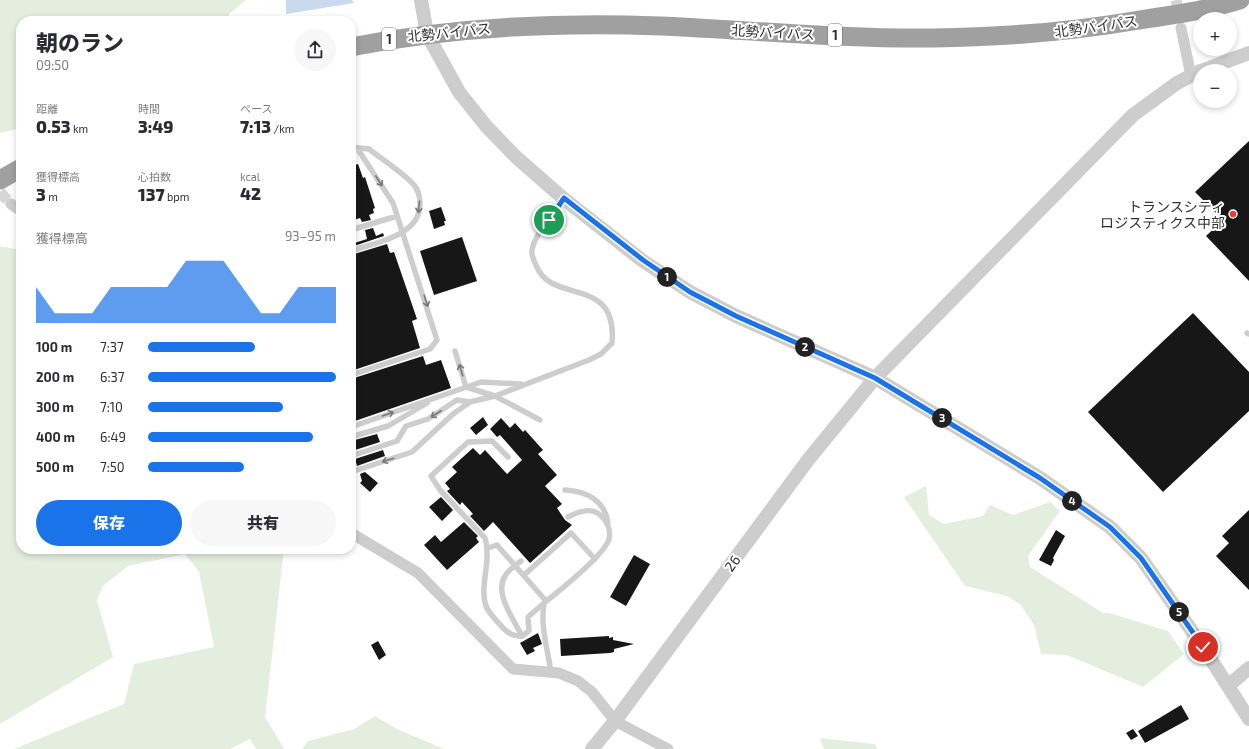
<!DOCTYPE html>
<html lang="ja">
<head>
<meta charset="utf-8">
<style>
	:root { --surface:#fff; --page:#f7f7f7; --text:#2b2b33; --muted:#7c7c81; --accent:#1a73e8 }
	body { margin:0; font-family:"Exo 2","Noto Sans JP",sans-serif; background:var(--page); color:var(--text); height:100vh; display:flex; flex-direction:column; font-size:15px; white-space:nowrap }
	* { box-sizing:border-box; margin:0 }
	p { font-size:13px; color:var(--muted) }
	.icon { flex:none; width:22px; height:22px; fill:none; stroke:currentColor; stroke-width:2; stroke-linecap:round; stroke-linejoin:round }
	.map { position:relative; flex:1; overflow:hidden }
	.sheet { position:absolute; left:16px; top:16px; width:340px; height:538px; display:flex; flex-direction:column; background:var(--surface); border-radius:16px; box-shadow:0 2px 6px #0003 }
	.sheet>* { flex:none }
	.controls { position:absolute; left:1193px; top:12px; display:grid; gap:8px }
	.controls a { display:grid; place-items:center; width:44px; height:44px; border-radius:50%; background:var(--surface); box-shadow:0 2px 6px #0003; font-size:20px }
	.pin { position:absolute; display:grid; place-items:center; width:34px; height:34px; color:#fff; margin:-17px; border:2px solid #fff; border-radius:50%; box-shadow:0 1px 4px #0007 }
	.km { position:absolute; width:20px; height:20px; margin:-10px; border-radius:50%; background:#222; color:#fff; font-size:11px; line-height:20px; text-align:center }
	.round { display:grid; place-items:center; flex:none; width:42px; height:42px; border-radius:21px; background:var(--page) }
	.summary { display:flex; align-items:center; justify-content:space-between; height:68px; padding:0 20px }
	h1 { font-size:22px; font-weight:800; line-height:30px }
	.metrics { display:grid; grid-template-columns:repeat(3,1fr); gap:6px; height:68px; padding:4px 20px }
	.metrics div { display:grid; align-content:center }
	.metrics b { font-size:17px; font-weight:800 }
	.metrics small { font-size:11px; font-weight:400 }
	.metrics p { font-size:11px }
	.chart { height:112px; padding:8px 20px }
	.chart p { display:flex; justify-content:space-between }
	.chart svg { width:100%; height:72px; margin-top:4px; fill:var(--accent); opacity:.7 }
	.cta { display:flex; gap:8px; margin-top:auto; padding:8px 20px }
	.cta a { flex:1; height:46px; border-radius:24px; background:var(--accent); color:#fff; font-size:16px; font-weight:800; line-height:46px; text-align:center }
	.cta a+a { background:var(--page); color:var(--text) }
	ul { padding:0 20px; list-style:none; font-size:13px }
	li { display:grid; grid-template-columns:64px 48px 1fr; align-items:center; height:30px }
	li i { height:10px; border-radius:5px; background:var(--accent) }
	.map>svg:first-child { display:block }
	.green { fill:#e4eede }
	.water { fill:#cadaee }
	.building { fill:#171717 }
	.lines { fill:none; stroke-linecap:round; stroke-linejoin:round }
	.minor-tunnel { stroke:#d6d6d6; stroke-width:11; stroke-dasharray:11 5.5; stroke-linecap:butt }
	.service { stroke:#cdcdcd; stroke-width:5.5 }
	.minor { stroke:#cdcdcd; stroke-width:11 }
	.tertiary { stroke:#cdcdcd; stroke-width:14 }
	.trunk { stroke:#a0a0a0; stroke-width:19 }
	.service-bridge { stroke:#cdcdcd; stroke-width:5.5 }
	.oneway { stroke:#777 }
	.route-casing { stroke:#fff; stroke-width:8 }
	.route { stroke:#1a73e8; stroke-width:5 }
	.poi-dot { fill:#ed3c2d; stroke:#fff; stroke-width:1.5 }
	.labels { text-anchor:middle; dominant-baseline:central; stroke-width:4; stroke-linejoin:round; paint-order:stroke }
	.shield { fill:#fff; stroke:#6e6e6e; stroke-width:1 }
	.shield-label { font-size:13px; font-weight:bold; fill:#303030 }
	.street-label { font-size:14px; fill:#303030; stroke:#fff }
	.poi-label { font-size:14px; fill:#303030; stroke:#fff; text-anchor:end }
</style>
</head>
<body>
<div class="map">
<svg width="1249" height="749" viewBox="0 0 1249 749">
	<rect width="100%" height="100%" fill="#fff"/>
	<path class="green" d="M 0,0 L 246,0 L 229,14 L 230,21 L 21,21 L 21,128 L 0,133 Z
		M 0,246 L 21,250 L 21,549 L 284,549 L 265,717 L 284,749 L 256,749 L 250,739 L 230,749 L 14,749 L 124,704 L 134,664 L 214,647 L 199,572 L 185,554 L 128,566 L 103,586 L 97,600 L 113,657 L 0,724 Z
		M 926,486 L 929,515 L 944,524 L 983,516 L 990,505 L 1013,515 L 1050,502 L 1060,511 L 1028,556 L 1030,567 L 1103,613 L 1109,613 L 1168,631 L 1184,654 L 1143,687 L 1067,655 L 1041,654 L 1034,625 L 1021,605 L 1007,596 L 965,586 L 904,497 Z
		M 375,716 L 397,729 L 444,749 L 302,749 L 308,741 L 354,729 Z
		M 820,738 L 875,744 L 877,749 L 824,749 Z"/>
	<path class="water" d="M 286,0 L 352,0 L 354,3 L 286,14 Z"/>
	<path class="building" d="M 1249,141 L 1249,281 L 1206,236 L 1223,220 L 1195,192 Z
		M 358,164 L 363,178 L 365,177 L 375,208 L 373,209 L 374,213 L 369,215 L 371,220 L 362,222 L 360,218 L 351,221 L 351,166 Z
		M 441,207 L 446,221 L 444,221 L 445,225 L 434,229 L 429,211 Z
		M 373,228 L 376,236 L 383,233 L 384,236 L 351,247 L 351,244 L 367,239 L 365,230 Z
		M 462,237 L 477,281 L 434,295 L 420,251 Z
		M 387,244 L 390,253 L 394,252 L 417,319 L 412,321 L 420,348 L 351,371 L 351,255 Z
		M 1193,313 L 1249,372 L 1249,411 L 1163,492 L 1088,412 Z
		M 423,356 L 426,365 L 441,360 L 451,388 L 352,422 L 351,379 Z
		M 483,417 L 488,425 L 476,435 L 470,428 Z
		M 501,418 L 510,428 L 515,423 L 523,432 L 525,430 L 543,450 L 538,454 L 557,475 L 545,486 L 562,504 L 557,508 L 565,520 L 572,525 L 530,563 L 493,522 L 484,531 L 470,516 L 473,514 L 462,502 L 460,505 L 447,491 L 450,489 L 445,483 L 457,472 L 452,467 L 473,448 L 480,455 L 485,450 L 507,474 L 522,460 L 500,435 L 497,437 L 490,429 Z
		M 377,434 L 380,442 L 352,451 L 351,441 Z
		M 383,450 L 385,456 L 357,466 L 355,459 Z
		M 365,472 L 378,483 L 370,492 L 360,483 L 362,481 L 360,474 Z
		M 441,497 L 453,510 L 442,521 L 429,507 Z
		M 1249,510 L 1249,590 L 1216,556 L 1229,543 L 1222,536 Z
		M 464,522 L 478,536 L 476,538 L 479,542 L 447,570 L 424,545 L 435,535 L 441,542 Z
		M 1056,530 L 1065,536 L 1053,558 L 1054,560 L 1051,566 L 1039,560 Z
		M 634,555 L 650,564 L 626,606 L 610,597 Z
		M 538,633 L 542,644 L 533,648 L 535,651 L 527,655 L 520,643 Z
		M 609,636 L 609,638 L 613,637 L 613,640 L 634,644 L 614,649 L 614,652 L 610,653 L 561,656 L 560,639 Z
		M 378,641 L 386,655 L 379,660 L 371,645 Z
		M 1181,705 L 1189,719 L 1145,743 L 1138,731 Z
		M 1133,729 L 1138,736 L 1131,740 L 1126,733 Z"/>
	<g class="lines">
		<path class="minor-tunnel" d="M 1176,0 L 1180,19
			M 0,192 L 11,204"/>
		<path class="service" d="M 351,147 L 369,149
			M 351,230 L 397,216
			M 1247,333 L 1249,334
			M 455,351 L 466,387 L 495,396 L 540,420
			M 351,375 L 430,349 L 437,340 L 393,203 L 357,148
			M 351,427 L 481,382 L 521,384
			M 351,437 L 388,426 L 427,403
			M 351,456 L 397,441 L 406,426 L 428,419 L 457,400 L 470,402
			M 508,457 L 492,441 L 468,442 L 431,476 L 440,490 L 485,538 C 492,561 479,586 486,606 C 489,614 497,621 503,628 C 508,633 514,637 522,636
			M 351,472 L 412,452 L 453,414 L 470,402 L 495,396 L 589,360 L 601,354 L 612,343 C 618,274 551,306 536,265 C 534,261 531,255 532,250 C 534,235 555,212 564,199
			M 565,490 C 587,491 605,501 608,523
			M 488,548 L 497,545 L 546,601
			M 524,575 L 571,533 L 595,559
			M 517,627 L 522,636 L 529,631 L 528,617 L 544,603
			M 551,673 C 548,650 540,626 544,603 C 559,591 604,556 609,539 C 611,530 607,521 600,515 C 591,507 577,512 568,517"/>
		<path class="minor" d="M 1181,28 L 1191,76
			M 11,204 L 21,211
			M 351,533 L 418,573 L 513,669 L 559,673 L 578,681 L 592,692 L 615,721 L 668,749"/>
		<path class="tertiary" d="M 421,0 L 427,34 L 459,92 L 486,126 L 516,157 L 564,199 L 643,261 L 690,292 L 736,316 L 875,378 L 1133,115 L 1177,83 L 1200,71
			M 1201,71 L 1249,53
			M 1228,686 L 1249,668
			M 592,749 L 615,721 L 808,460 L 875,378 L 1040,478 L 1110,527 L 1141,558 L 1203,647 L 1249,719"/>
		<path class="trunk" d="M 351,47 C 452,27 556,22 660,26 C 751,30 842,39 933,38 C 1002,37 1071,32 1139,20 C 1173,15 1208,10 1240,0
			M 0,180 L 21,168"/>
		<path class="service-bridge" d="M 351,251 C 376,242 421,236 420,203 C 420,197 418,190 414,185 C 406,175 380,158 369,149
			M 517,627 C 510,613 495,592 505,576 C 508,570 516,565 521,561"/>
	</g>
	<defs><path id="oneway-shaft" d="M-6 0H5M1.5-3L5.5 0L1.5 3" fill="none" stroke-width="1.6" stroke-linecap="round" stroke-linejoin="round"/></defs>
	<g class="oneway">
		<use href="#oneway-shaft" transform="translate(379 181) rotate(57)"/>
		<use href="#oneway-shaft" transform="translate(419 207) rotate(95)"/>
		<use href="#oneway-shaft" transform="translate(426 301) rotate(72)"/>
		<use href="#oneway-shaft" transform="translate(461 370) rotate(-107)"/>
		<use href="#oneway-shaft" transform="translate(388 414) rotate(-19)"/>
		<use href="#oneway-shaft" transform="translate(436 414) rotate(147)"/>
		<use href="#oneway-shaft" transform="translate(388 460) rotate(162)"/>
	</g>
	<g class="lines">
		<g class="route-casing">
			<path id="route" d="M 549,220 L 564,198 L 643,260 L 690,292 L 736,316 L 875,378 L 1040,478 L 1110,527 L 1141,558 L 1203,647"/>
		</g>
		<use href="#route" class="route"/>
	</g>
	<circle class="poi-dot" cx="1233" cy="214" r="4"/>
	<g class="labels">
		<g class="shield">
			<rect x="828" y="24" width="14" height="22" rx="3"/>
			<rect x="382" y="28" width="14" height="22" rx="3"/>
		</g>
		<g class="shield-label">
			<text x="835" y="35">1</text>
			<text x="389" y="39">1</text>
		</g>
		<g class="street-label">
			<text transform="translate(1096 26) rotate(-8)">北勢バイパス</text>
			<text transform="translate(449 32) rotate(-6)">北勢バイパス</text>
			<text transform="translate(773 32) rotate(3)">北勢バイパス</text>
			<text transform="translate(732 563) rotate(-54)">26</text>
		</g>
		<g class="poi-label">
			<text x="1225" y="206">トランスシティ<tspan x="1225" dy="16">ロジスティクス中部</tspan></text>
		</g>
	</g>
</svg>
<div class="controls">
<a>+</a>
<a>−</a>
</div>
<div class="pin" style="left:549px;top:220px;background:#1e9e55"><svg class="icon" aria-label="arrive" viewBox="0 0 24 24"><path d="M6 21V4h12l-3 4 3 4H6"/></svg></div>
<div class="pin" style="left:1203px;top:647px;background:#d93025"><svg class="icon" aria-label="check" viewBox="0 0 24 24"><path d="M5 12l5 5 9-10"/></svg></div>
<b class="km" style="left:667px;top:277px">1</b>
<b class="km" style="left:805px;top:347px">2</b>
<b class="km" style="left:942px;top:418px">3</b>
<b class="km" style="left:1072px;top:501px">4</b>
<b class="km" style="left:1179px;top:612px">5</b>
<section class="sheet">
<div class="summary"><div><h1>朝のラン</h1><p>09:50</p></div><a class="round"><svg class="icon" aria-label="share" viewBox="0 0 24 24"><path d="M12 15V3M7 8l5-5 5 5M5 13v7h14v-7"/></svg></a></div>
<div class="metrics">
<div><p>距離</p><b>0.53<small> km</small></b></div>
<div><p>時間</p><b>3:49</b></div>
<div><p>ペース</p><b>7:13<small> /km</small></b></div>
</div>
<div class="metrics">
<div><p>獲得標高</p><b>3<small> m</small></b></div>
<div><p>心拍数</p><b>137<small> bpm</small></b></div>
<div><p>kcal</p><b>42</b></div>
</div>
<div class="chart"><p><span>獲得標高</span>93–95 m</p>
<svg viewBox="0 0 160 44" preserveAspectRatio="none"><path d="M0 44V22L10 38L20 38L30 38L40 22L50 22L60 22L70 22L80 6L90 6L100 6L110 22L120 38L130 38L140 22L150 22L160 22V44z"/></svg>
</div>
<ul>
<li><b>100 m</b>7:37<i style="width:57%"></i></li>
<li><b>200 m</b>6:37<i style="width:100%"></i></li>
<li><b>300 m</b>7:10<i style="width:72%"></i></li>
<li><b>400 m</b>6:49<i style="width:88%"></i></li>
<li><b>500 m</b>7:50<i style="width:51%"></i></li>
</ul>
<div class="cta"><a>保存</a><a>共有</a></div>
</section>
</div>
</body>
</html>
